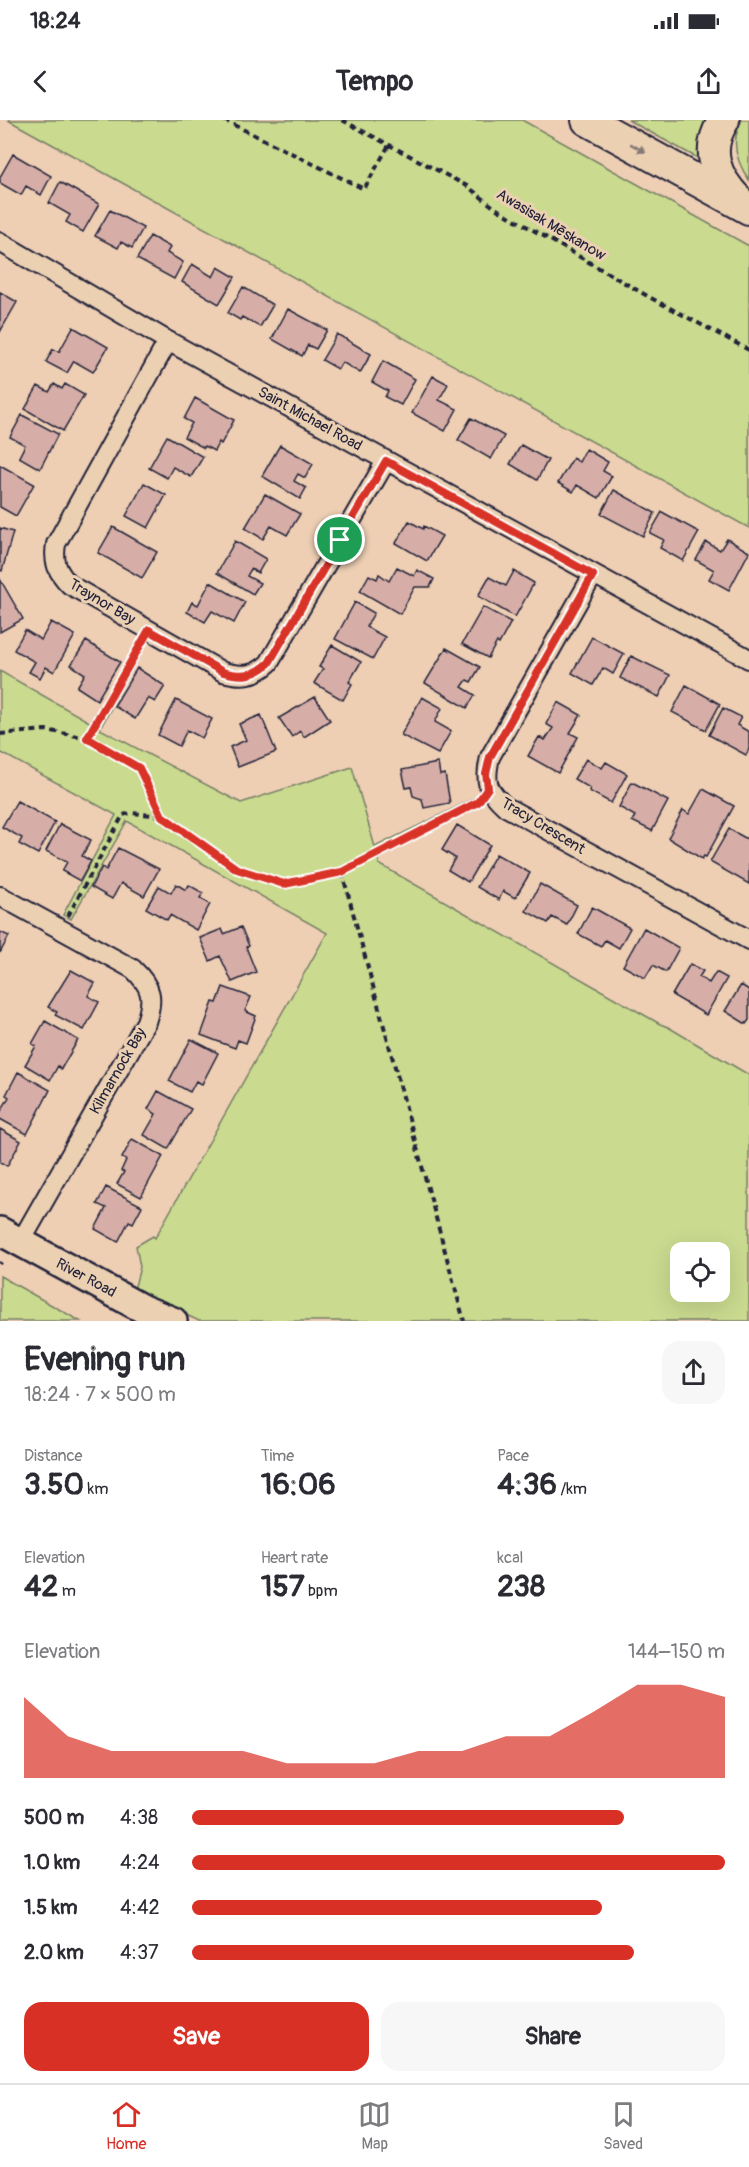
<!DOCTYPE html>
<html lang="en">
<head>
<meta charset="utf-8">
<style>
	:root { --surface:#fff; --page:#f7f7f7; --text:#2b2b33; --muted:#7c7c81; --line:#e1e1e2; --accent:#d93025 }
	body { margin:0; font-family:Pangolin,sans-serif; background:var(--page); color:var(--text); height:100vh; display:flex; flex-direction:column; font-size:22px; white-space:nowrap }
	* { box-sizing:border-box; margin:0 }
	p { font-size:20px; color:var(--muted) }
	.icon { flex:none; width:33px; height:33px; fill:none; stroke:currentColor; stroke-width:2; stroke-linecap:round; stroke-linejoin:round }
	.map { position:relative; height:1201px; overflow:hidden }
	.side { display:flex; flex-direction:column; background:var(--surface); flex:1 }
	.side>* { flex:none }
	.buttons { position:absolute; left:670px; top:1122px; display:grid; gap:12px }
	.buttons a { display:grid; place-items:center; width:60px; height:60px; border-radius:12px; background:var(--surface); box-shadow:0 6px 24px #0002; font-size:30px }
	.pin { position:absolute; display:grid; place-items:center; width:51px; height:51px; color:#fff; margin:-26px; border:3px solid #fff; border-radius:50%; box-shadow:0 2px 6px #0007 }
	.round { display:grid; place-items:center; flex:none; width:63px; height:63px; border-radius:18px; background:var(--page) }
	.overview { display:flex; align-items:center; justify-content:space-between; height:102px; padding:0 24px }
	h1 { font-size:33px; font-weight:700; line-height:45px }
	.figures { display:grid; grid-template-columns:repeat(3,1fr); gap:9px; height:102px; padding:6px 24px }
	.figures div { display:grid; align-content:center }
	.figures b { font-size:30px; font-weight:700 }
	.figures small { font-size:16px; font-weight:400 }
	.figures p { font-size:16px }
	.chart { height:168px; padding:12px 24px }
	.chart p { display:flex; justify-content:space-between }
	.chart svg { width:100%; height:108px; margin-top:6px; fill:var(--accent); opacity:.7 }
	.primary-button { display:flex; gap:12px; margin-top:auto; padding:12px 24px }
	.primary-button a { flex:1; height:69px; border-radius:18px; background:var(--accent); color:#fff; font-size:24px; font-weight:700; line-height:69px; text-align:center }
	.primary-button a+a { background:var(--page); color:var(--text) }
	ul { padding:0 24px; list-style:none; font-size:20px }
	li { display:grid; grid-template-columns:96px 72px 1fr; align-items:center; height:45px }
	li i { height:15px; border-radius:8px; background:var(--accent) }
	.status { display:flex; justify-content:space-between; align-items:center; height:42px; padding:0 30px; background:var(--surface); direction:ltr }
	.status svg { height:16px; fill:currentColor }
	header { display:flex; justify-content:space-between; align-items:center; height:78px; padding:0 24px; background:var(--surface); font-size:27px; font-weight:700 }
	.tabs { display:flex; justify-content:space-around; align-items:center; height:84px; border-top:2px solid var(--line); background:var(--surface); font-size:16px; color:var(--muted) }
	.tabs a { display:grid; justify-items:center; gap:3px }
	.tabs .selected { color:var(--accent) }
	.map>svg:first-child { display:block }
	.green { fill:#cada8f; stroke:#767e65; stroke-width:1.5; fill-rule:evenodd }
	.building { fill:#d6aea7; stroke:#22223b; stroke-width:1.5 }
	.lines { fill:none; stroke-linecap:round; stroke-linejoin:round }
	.street-casing { stroke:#22223b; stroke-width:22 }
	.secondary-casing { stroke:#22223b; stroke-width:32 }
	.primary-casing { stroke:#22223b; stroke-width:34 }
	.path { stroke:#22223b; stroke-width:4; stroke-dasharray:6 4.5; stroke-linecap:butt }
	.street { stroke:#ebd0b2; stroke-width:18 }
	.secondary { stroke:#ebd0b2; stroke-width:27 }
	.primary { stroke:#ebd0b2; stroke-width:30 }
	.oneway { fill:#867976 }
	.route-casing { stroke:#fff; stroke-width:12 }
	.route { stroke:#d93025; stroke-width:8 }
	.labels { text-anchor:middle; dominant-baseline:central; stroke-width:6; stroke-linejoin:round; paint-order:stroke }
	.street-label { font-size:15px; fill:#22223b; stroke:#ebd0b2 }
</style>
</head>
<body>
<div class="status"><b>18:24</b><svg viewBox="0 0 49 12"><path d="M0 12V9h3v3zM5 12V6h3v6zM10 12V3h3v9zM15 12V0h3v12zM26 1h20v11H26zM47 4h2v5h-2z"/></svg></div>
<header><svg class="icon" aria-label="back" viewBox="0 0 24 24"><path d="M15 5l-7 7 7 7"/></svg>Tempo<svg class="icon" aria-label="share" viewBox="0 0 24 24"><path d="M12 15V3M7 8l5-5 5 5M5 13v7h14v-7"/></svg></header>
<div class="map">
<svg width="749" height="1201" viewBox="0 0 749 1201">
	<rect width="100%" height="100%" fill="#eecfb4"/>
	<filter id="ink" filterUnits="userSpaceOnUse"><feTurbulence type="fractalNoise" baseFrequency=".0167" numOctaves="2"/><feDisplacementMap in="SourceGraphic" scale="12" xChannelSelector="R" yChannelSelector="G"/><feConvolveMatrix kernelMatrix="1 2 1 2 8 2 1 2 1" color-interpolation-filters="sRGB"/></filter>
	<g filter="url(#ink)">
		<path class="green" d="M 8,0 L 522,0 L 749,126 L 749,408 Z
			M 628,0 L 709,0 L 703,41 Z
			M 742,0 L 749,0 L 749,60 C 736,41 730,20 742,0 Z
			M 141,518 L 147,521 L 100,609 L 241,683 L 352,647 L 375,727 L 475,678 L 479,686 L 378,738 L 379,744 L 660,904 L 668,907 L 749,955 L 749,1201 L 199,1201 L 134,1170 L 140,1147 L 136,1126 L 153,1116 L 155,1118 L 327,813 L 127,701 L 71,799 L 63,795 L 116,695 L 0,632 L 0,551 L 91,603 ZM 681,1132 L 720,1132 L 720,1172 L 681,1172 Z
			M 0,1156 L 80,1201 L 0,1201 Z"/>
		<path class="building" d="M 13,34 L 51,56 L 41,75 L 26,66 L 21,75 L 0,63 L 0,57 Z
			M 60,62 L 99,84 L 83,112 L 66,102 L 70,95 L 49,83 Z
			M 110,90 L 143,108 L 132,128 L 121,122 L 118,128 L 95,116 Z
			M 150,116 L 170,127 L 167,133 L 183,142 L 174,159 L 137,139 Z
			M 192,144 L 213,157 L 218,147 L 235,157 L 219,184 L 182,162 Z
			M 243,167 L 273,185 L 260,207 L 242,197 L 240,200 L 228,193 Z
			M 0,172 L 17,182 L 0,212 Z
			M 288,189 L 327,210 L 316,229 L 308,225 L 302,236 L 272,219 Z
			M 73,207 L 108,227 L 93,252 L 74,241 L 67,253 L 46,242 L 53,229 L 59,232 Z
			M 337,214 L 371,234 L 360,253 L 342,242 L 338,249 L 322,240 Z
			M 383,241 L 415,259 L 401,285 L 385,277 L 388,271 L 372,262 Z
			M 433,256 L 448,264 L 439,280 L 457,289 L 445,311 L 412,293 Z
			M 54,264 L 62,269 L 65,264 L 84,275 L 63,311 L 25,289 L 38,266 L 49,272 Z
			M 195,278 L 234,300 L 221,324 L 219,322 L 214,331 L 205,326 L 204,328 L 184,317 L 192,303 L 184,299 Z
			M 22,295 L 58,314 L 40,349 L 19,337 L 25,325 L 10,317 Z
			M 471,298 L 504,316 L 491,339 L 458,320 Z
			M 167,316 L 203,337 L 191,357 L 173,347 L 167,358 L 149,348 Z
			M 280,325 L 313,344 L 305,358 L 298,354 L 294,361 L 306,368 L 300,379 L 262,356 Z
			M 521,325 L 548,340 L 537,360 L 510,344 Z
			M 586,329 L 608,342 L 603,351 L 612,356 L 599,378 L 577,365 L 573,372 L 558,363 L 573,338 L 579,342 Z
			M 0,345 L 34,364 L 16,396 L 0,387 Z
			M 144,363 L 166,375 L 148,408 L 126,396 Z
			M 614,370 L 655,393 L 643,416 L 601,394 Z
			M 265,374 L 300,394 L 287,415 L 271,406 L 263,419 L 245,408 Z
			M 662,392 L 699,412 L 683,441 L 660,428 L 664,420 L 650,413 Z
			M 409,401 L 423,409 L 424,406 L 442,416 L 427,441 L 396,423 Z
			M 113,407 L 157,432 L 142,458 L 98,433 Z
			M 0,408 L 13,412 L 2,451 L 0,450 Z
			M 727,419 L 749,432 L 729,470 L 709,459 L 714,450 L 696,440 L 706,422 L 720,430 Z
			M 235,421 L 266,439 L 258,453 L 251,449 L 247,456 L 260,463 L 253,474 L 217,453 Z
			M 397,447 L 414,456 L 417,450 L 434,459 L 430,467 L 415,467 L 400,494 L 360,471 L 369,455 L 377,459 L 379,454 L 389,461 Z
			M 514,451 L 534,463 L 515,497 L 478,476 L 489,457 L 506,466 Z
			M 0,459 L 23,499 L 0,512 Z
			M 210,462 L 245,482 L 234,503 L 212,491 L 205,502 L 187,492 L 192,482 L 198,485 Z
			M 355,482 L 374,493 L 366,507 L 385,517 L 373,539 L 335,519 Z
			M 483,487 L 511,502 L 499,524 L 497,522 L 488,538 L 462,524 Z
			M 51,502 L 75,515 L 54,552 L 46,547 L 40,558 L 29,552 L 35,542 L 14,530 L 25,510 L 41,520 Z
			M 592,517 L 624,534 L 613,554 L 603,548 L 593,565 L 572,553 Z
			M 86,521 L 120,542 L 97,580 L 77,567 L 85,554 L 71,545 Z
			M 332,525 L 361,542 L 349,562 L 352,564 L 343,580 L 314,563 L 323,549 L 319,547 Z
			M 446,528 L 480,547 L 471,562 L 467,560 L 462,567 L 475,575 L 467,588 L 425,563 Z
			M 631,536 L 670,555 L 659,577 L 620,558 Z
			M 137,548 L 165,566 L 155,582 L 148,578 L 135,599 L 114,586 Z
			M 686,565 L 720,584 L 706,610 L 672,592 Z
			M 315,577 L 330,600 L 304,617 L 300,611 L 292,617 L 279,598 Z
			M 422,577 L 442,588 L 435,602 L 451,611 L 438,634 L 401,615 Z
			M 176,580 L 212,599 L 202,618 L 187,610 L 179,626 L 158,615 Z
			M 558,582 L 581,595 L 570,613 L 578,617 L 558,653 L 528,636 L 539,617 L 545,620 L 553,608 L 546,604 Z
			M 723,588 L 741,597 L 737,605 L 749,612 L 749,629 L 746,635 L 709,615 Z
			M 261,595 L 276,632 L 238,647 L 230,627 L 246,620 L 239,604 Z
			M 586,639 L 602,648 L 606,642 L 627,654 L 611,683 L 589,671 L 590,668 L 574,659 Z
			M 438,643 L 440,655 L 445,654 L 450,683 L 424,688 L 422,679 L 413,676 L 411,667 L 406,668 L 402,650 Z
			M 632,662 L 668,681 L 652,711 L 632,701 L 635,696 L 619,687 Z
			M 703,669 L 734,686 L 706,737 L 704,736 L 702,739 L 668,718 L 683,690 L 689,694 Z
			M 17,681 L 55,702 L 38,734 L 19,724 L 22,718 L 2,707 Z
			M 60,704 L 91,720 L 82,736 L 91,741 L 80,761 L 62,751 L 67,742 L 46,731 Z
			M 457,705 L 490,725 L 468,762 L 448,750 L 455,738 L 442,730 Z
			M 729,709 L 749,720 L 749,764 L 710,742 Z
			M 118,728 L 159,749 L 144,776 L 121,763 L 112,779 L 91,767 L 102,747 L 106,750 Z
			M 496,734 L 530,753 L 515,778 L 503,771 L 499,780 L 477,767 Z
			M 176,764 L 186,770 L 189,765 L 203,773 L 200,778 L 210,784 L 196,810 L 170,795 L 167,800 L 146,788 L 159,766 L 171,773 Z
			M 540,764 L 577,785 L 567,805 L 552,797 L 548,803 L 526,791 Z
			M 592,787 L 630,808 L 619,828 L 605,820 L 601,826 L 578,814 Z
			M 241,807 L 249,826 L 246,827 L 256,852 L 232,862 L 220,836 L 210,841 L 200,818 L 222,809 L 224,814 Z
			M 644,808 L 679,828 L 666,852 L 653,845 L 645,858 L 623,846 Z
			M 0,812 L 9,816 L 0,833 Z
			M 690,844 L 703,851 L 699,857 L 709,863 L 716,852 L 727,858 L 706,895 L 672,875 Z
			M 71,850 L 95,863 L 88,876 L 99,882 L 84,910 L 55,895 L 57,892 L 48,887 Z
			M 741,865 L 749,870 L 749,900 L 746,904 L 725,891 Z
			M 223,867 L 251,877 L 245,891 L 256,896 L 246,923 L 238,920 L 235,928 L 201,915 L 213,882 L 217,883 Z
			M 45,901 L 78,920 L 61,949 L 58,946 L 50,960 L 25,945 L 36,926 L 32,924 Z
			M 191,919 L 218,933 L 202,964 L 196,961 L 190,972 L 169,961 Z
			M 18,952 L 50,970 L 27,1014 L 0,999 L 0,993 L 9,977 L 6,975 Z
			M 158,971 L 191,989 L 168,1029 L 144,1015 L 156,994 L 148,989 Z
			M 0,1009 L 21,1021 L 7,1046 L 0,1042 Z
			M 132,1019 L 163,1036 L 141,1077 L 117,1064 L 124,1052 L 121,1051 L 126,1040 L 122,1038 Z
			M 106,1067 L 142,1086 L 133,1103 L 129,1101 L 118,1122 L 95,1109 L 106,1088 L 97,1084 Z"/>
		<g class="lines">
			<g class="street-casing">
				<path id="street" d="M 0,122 L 168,221 L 749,539
					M 168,221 L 56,424 C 53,442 57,452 70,465 L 223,552 C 242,557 255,556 269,543 L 386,341
					M 593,455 L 490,637 C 484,663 487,670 506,687 L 749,820
					M 0,776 L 133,849 C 152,867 154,878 146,902 L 20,1123"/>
			</g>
			<g class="secondary-casing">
				<path id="secondary" d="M 0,1111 L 143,1189 L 173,1201"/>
			</g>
			<g class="primary-casing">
				<path id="primary" d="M 587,0 L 749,89
					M 724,0 C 704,31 716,57 738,80"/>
			</g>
			<path class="path" d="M 224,0 L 364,69 L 389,25
				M 342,0 L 467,66 L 495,88 L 649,177 L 749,230
				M 0,614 L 46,610 L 87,618 L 139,648 L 162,695
				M 87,618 L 141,525
				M 342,752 L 464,1201
				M 68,796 L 123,695 L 131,693 L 162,696 L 237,749 L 284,764 L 342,752 L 479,681
				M 0,1144 L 1,1142"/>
			<use href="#street" class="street"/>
			<use href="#secondary" class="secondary"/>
			<use href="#primary" class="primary"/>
		</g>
		<defs><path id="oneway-solid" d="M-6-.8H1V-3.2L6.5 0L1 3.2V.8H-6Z" transform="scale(1.5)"/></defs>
		<use class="oneway" href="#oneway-solid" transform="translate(638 28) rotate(29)"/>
	</g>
	<g class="lines" filter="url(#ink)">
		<g class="route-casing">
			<path id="route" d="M 386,341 L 593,455 L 490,637 L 486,654 L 488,668 L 478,682 L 342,752 L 284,764 L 237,749 L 162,696 L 139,648 L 87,618 L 149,510 L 223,552 C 242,557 255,556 269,543 Z"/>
		</g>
		<use href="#route" class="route"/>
	</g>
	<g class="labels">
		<g class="street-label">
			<text transform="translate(551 105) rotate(31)">Awasisak Mēskanow</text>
			<text transform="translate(310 299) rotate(29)">Saint Michael Road</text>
			<text transform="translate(102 482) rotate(31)">Traynor Bay</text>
			<text transform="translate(543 706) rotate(31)">Tracy Crescent</text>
			<text transform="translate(118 951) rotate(-60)">Kilmarnock Bay</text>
			<text transform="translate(86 1158) rotate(28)">River Road</text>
		</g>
	</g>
</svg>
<div class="buttons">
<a><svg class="icon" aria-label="locate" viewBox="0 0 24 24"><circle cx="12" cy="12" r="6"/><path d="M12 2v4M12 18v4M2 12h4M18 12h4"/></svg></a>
</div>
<div class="pin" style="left:340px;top:420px;background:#1e9e55"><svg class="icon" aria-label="arrive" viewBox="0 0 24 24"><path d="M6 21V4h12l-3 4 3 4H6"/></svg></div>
</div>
<section class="side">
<div class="overview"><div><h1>Evening run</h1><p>18:24 · 7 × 500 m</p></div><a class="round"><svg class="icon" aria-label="share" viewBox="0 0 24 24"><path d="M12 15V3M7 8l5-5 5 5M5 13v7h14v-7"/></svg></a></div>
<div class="figures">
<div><p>Distance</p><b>3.50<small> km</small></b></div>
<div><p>Time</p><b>16:06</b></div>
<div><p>Pace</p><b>4:36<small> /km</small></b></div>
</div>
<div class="figures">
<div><p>Elevation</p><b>42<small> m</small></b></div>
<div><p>Heart rate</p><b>157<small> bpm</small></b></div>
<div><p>kcal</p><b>238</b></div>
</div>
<div class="chart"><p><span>Elevation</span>144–150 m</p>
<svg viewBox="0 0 160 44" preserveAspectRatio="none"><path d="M0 44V11L10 27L20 33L30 33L40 33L50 33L60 38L70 38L80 38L90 33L100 33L110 27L120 27L130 17L140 6L150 6L160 11V44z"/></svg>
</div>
<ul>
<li><b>500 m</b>4:38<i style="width:81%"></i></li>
<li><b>1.0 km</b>4:24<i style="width:100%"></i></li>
<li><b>1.5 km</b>4:42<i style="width:77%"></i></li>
<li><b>2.0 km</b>4:37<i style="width:83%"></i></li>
</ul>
<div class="primary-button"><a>Save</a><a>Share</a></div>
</section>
<nav class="tabs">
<a class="selected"><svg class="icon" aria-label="home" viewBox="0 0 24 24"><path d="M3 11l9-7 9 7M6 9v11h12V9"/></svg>Home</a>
<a><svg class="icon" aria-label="map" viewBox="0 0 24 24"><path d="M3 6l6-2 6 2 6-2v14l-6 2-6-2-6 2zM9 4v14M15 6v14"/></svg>Map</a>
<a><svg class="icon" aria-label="saved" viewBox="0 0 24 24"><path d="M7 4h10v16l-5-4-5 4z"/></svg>Saved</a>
</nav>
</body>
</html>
